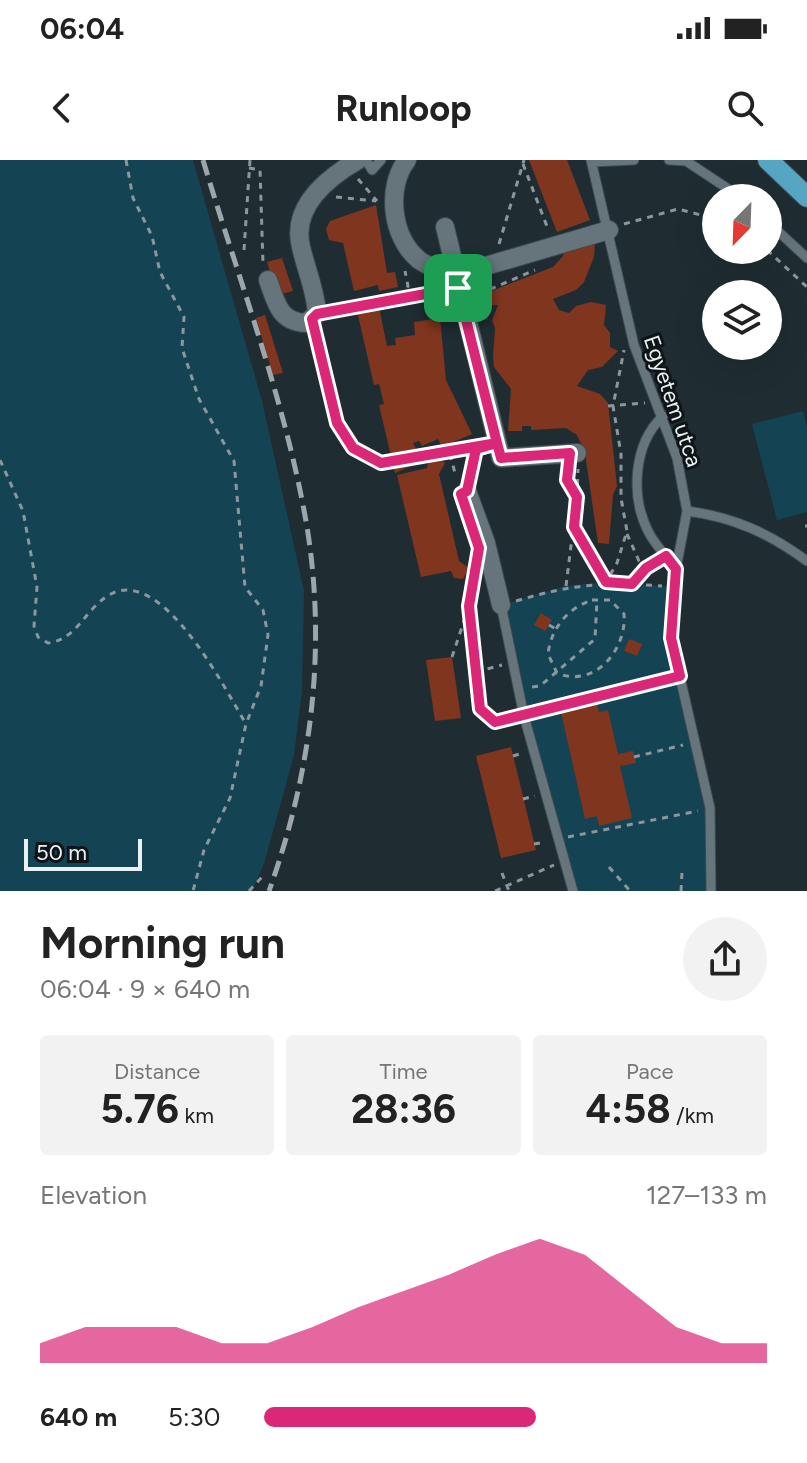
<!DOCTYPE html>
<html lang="en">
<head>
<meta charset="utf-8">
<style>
	:root { --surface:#fff; --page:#f2f2f2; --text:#222; --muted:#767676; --accent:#db2777 }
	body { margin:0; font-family:Figtree,sans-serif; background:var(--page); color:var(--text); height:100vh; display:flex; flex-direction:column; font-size:30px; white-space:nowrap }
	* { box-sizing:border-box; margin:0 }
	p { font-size:26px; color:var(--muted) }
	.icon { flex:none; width:44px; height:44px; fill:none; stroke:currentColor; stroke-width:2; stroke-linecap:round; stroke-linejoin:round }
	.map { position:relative; height:731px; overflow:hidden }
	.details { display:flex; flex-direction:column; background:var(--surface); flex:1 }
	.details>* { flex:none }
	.needle { width:52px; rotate:203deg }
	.controls { position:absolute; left:702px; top:24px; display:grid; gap:16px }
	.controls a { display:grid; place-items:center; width:80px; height:80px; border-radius:50%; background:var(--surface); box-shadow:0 8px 32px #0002; font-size:40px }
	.scale { position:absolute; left:24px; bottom:20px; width:118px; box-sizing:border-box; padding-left:8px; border:4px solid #e9f1f5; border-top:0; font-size:22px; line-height:28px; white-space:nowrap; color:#e9f1f5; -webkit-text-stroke:6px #0e1417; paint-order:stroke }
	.pin { position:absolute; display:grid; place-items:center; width:68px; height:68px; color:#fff; margin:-34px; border-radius:16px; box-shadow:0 4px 12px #0006 }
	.round { display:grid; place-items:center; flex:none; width:84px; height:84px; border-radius:42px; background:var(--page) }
	.summary { display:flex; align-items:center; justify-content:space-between; height:136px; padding:0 40px }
	h1 { font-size:44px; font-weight:700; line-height:60px }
	.metrics { display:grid; grid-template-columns:repeat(3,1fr); gap:12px; height:136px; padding:8px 40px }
	.metrics div { display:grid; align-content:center; border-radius:8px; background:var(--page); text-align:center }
	.metrics b { font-size:40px; font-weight:700 }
	.metrics small { font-size:22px; font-weight:400 }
	.metrics p { font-size:22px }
	.chart { height:224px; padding:16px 40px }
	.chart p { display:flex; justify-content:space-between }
	.chart svg { width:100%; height:144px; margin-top:8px; fill:var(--accent); opacity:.7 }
	ul { padding:0 40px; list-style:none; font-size:26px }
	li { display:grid; grid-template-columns:128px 96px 1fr; align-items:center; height:60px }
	li i { height:20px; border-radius:10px; background:var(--accent) }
	.status { display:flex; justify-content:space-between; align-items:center; height:56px; padding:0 40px; background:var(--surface); direction:ltr }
	.status svg { height:22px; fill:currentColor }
	header { display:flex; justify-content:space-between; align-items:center; height:104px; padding:0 40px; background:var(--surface); font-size:36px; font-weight:700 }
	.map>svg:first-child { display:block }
	.green { fill:#144354 }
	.building { fill:#80351e }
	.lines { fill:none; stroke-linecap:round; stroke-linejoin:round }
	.lane-casing { stroke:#3e4a4f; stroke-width:11 }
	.street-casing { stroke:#3e4a4f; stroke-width:20 }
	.primary-casing { stroke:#3e4a4f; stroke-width:22 }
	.path { stroke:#8c979c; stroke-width:3; stroke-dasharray:6 6; stroke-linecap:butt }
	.lane { stroke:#66757c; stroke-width:9 }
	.street { stroke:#66757c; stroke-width:18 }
	.primary { stroke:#56a6c3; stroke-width:20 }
	.rail { stroke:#9ca6ab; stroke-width:5; stroke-dasharray:16 8; stroke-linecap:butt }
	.route-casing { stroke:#fff; stroke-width:16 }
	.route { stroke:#db2777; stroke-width:10 }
	.labels { text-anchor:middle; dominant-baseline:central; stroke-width:6; stroke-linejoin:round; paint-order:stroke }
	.street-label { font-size:22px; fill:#e9f1f5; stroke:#0e1417 }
</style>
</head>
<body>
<div class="status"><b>06:04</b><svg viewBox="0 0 49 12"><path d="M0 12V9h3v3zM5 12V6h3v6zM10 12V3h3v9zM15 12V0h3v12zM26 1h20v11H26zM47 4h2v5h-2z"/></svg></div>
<header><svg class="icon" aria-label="back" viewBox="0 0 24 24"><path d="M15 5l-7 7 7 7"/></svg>Runloop<svg class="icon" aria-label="search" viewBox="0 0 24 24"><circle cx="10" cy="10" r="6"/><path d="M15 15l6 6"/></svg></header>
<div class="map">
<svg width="807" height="731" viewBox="0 0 807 731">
	<rect width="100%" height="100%" fill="#1f2d33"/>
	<path class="green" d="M 0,0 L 193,0 L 262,241 L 304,431 L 302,531 L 294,595 L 264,704 L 252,731 L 0,731 Z
		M 803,251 L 807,267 L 807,352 L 777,360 L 752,264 Z
		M 606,422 L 674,427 L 671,455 L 710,648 L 711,731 L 573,731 L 524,556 L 501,445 L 566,426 Z"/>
	<path class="building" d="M 529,0 L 567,0 L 590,60 L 557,72 Z
		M 376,45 L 387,113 L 395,112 L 398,127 L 379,131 L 378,125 L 354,131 L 343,83 L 329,80 L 326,69 L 330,61 Z
		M 595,81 L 594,97 L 584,122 L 576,130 L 553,139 L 559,150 L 569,153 L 576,146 L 591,142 L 606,145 L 604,165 L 610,173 L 610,187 L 618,191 L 602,207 L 588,210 L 577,226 L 600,234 L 608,243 L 617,326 L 613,335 L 609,384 L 598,383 L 585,293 L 577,275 L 566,268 L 531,270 L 531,266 L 522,266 L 522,271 L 508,271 L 511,229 L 494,207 L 493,198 L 495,168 L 492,160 L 498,145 L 488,145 L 484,134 L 553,107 L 563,96 L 564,87 Z
		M 282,98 L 293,131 L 277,135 L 267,102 Z
		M 379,147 L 387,186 L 396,185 L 395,178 L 415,175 L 414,162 L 440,158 L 446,220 L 472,274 L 442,287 L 438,279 L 422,286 L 419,281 L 413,283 L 422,301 L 395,313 L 379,245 L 384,244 L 379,224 L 374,225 L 357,151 Z
		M 265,155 L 283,213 L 273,215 L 256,158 Z
		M 435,296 L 445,303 L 439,314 L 459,401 L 469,408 L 463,419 L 454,418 L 451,411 L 421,417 L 397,315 L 427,308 L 429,299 Z
		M 541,453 L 552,460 L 545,471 L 534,465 Z
		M 629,479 L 642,484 L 637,496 L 624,491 Z
		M 452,497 L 461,558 L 435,561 L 426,500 Z
		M 597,544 L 599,552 L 608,550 L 618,594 L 633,591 L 636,603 L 620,606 L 632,658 L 599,666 L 597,656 L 585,659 L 561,552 Z
		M 511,587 L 536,690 L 501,698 L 476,596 Z"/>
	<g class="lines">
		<g class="lane-casing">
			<path id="lane" d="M 366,0 L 372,10 L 381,0
				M 591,0 L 634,185 L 677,298 L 687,351 L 676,409 L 671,478 L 710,648 L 711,731
				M 669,0 L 686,1 L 742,38
				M 592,2 L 634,0
				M 768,62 L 807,98
				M 663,256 C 633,284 630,337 649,373 C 656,386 667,397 676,409
				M 687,351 C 733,357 769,373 807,401
				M 501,445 L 524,556 L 573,731
				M 524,556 L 680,516"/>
		</g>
		<g class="street-casing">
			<path id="street" d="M 407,0 C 386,27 391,77 419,100 C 430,108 442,111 455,115 L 609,70
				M 445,67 L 501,298 L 577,293
				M 268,120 C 276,142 279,162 306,163 L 317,154 C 316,132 306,109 301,87 C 291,47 327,18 358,0
				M 467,331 L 486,383 L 501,445"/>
		</g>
		<g class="primary-casing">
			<path id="primary" d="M 768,0 L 807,37"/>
		</g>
		<path class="path" d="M 126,0 L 133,38 L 152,76 L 160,112 L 184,157 L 182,188 L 199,239 L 234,301 L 245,427 L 263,450 L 268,475 L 261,526 L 246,564 L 230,638 L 204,690 L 193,731
			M 523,4 L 548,69
			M 249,8 L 260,10 L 263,104
			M 358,19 L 377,41
			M 336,37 L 376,41
			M 624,64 L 678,49 L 716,59
			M 499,84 L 524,0
			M 244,90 L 250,0
			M 767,90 L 807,127
			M 479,134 L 535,110
			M 400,137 L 408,126 L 405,111
			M 332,151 L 443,131
			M 316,175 C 326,211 334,302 384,303 C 413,303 447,294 476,289
			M 608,246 L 645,243
			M 450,294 L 456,317
			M 0,300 L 23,351 L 37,427 L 34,466 L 38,477 L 48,483 C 78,479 84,450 109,435 C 162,404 225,529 246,564
			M 470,314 L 476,289 L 482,287
			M 577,337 L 578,309
			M 805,366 L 807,366
			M 574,367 L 606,422 L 617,403 L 627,371 L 621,338 L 621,294 L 613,246 L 624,190
			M 627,374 L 639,401 L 646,408
			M 632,424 L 656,402
			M 566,426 L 577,337 L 567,320 L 567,308
			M 592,440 L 610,440 L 624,454 C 627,489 595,529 557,513 L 548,494 C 551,468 568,448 592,440 Z
			M 516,441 C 573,424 603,422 662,426
			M 470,449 L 480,549 L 495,562 L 511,559
			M 549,465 L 556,469
			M 452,497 L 469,446 L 475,413
			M 476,512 L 502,505
			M 532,527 L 540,526 L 595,479 L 597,440
			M 513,596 L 523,593
			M 634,597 L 683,585
			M 523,639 L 535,636
			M 568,677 L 698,651
			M 534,684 L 545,682
			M 609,707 L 630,731
			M 502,713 L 509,731
			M 249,731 L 263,716
			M 495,731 L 554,705
			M 681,731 L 682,712"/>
		<use href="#lane" class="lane"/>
		<use href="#street" class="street"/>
		<use href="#primary" class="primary"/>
		<path class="rail" d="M 203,0 C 239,121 286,243 307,367 C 327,490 311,614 269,731"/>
	</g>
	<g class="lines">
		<g class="route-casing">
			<path id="route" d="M 458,128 L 497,283 L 476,289 L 467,331 L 461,334 L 479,388 L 469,446 L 480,549 L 495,562 L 680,516 L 671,478 L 676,409 L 666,396 L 646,408 L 632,424 L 606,422 L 574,367 L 577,337 L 567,320 L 570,293 L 501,298 L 497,283 L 381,303 L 353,288 L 337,263 L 312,159 L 317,154 L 458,128"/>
		</g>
		<use href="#route" class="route"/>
	</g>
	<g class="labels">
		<g class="street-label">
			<text transform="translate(673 241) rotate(71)">Egyetem utca</text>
		</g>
	</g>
</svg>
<div class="controls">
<a><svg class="needle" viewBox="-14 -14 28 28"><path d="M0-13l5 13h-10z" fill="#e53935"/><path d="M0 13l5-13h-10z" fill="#767676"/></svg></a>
<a><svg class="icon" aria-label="layers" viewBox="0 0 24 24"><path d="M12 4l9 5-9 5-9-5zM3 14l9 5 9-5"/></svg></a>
</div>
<div class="scale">50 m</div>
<div class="pin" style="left:458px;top:128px;background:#1e9e55"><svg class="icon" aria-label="arrive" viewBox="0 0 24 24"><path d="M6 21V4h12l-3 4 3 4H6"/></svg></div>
</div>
<section class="details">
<div class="summary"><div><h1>Morning run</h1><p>06:04 · 9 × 640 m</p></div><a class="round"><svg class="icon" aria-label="share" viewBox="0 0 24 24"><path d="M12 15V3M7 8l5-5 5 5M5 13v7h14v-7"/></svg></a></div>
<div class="metrics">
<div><p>Distance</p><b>5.76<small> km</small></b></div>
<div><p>Time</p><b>28:36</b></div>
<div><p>Pace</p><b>4:58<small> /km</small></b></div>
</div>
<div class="chart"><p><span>Elevation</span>127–133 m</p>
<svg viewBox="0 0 160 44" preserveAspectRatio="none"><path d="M0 44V38L10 33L20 33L30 33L40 38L50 38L60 33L70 27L80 22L90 17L100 11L110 6L120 11L130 22L140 33L150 38L160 38V44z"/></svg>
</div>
<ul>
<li><b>640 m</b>5:30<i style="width:54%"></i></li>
</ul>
</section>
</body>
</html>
